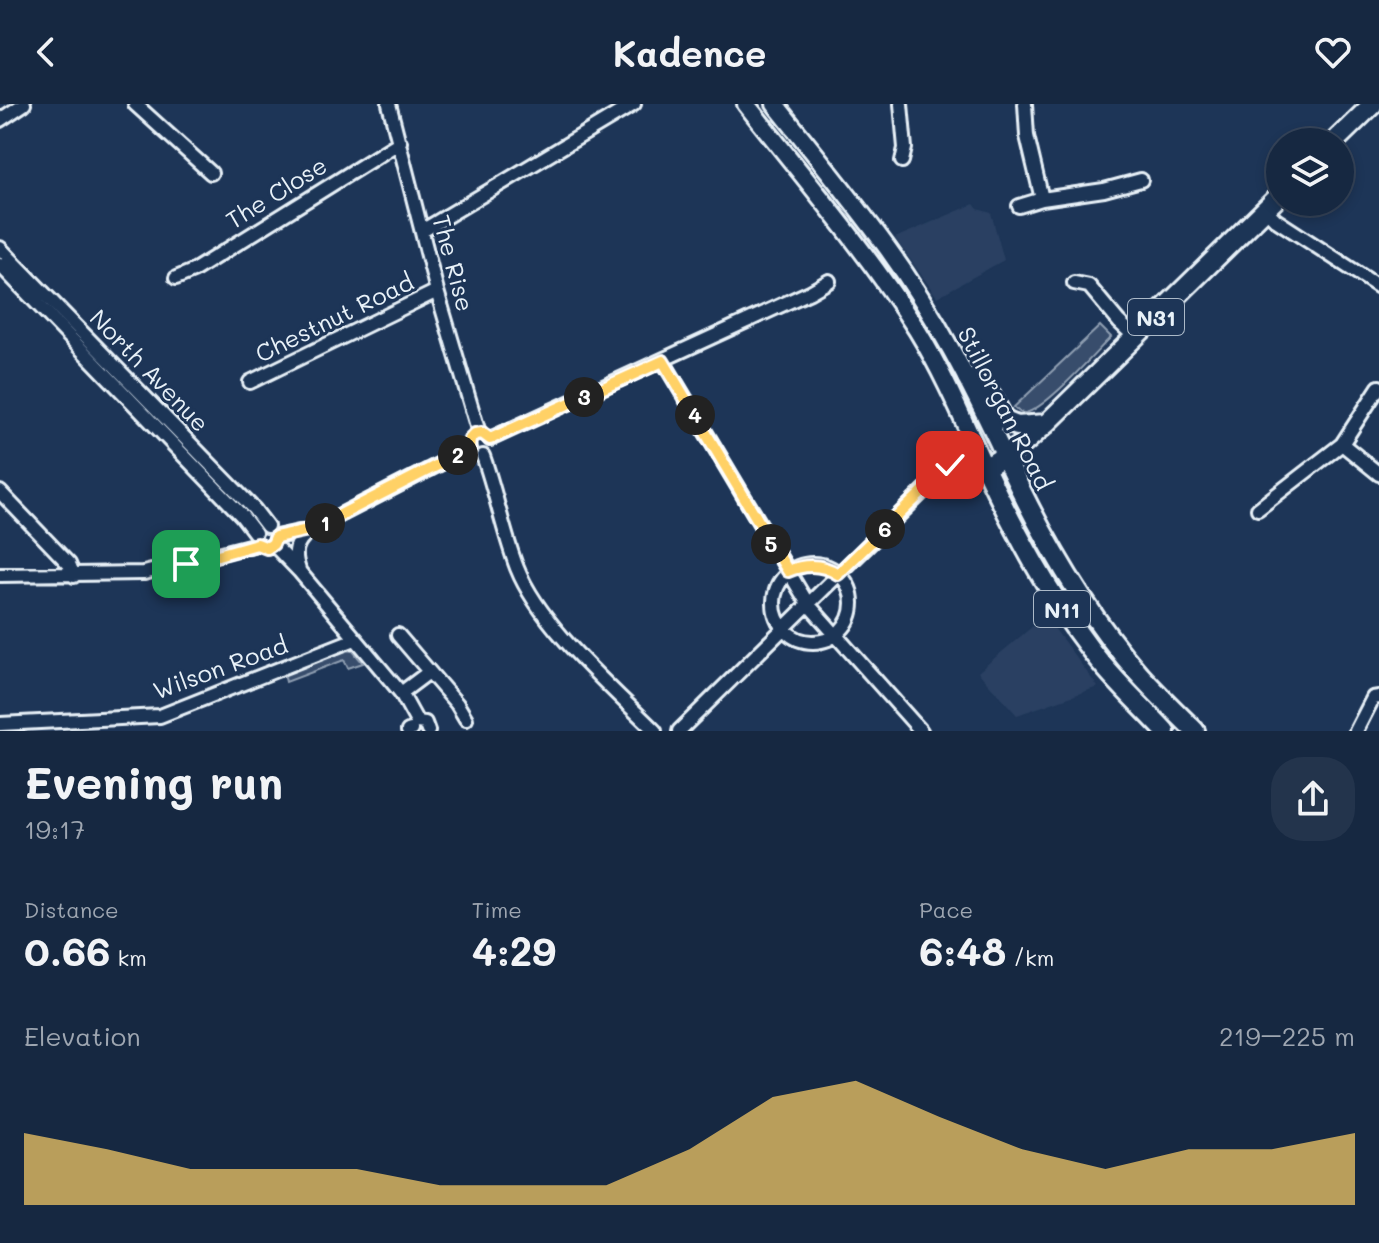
<!DOCTYPE html>
<html lang="en">
<head>
<meta charset="utf-8">
<style>
	:root { --surface:#162841; --page:#23344c; --text:#f1f3f6; --muted:#9ea6b1; --line:#35445a; --accent:#ffd166 }
	body { margin:0; font-family:Mali,sans-serif; background:var(--page); color:var(--text); height:100vh; display:flex; flex-direction:column; font-size:30px; white-space:nowrap }
	* { box-sizing:border-box; margin:0 }
	p { font-size:26px; color:var(--muted) }
	.icon { flex:none; width:44px; height:44px; fill:none; stroke:currentColor; stroke-width:2; stroke-linecap:round; stroke-linejoin:round }
	.map { position:relative; height:627px; overflow:hidden }
	.sheet { display:flex; flex-direction:column; background:var(--surface); flex:1 }
	.sheet>* { flex:none }
	.tools { position:absolute; left:1266px; top:24px; display:grid; gap:16px }
	.tools a { display:grid; place-items:center; width:88px; height:88px; border-radius:50%; background:var(--surface); box-shadow:0 4px 12px #0003,0 0 0 2px var(--line); font-size:40px }
	.pin { position:absolute; display:grid; place-items:center; width:68px; height:68px; color:#fff; margin:-34px; border-radius:16px; box-shadow:0 4px 12px #0006 }
	.km { position:absolute; width:40px; height:40px; margin:-20px; border-radius:50%; background:#222; color:#fff; font-size:22px; line-height:40px; text-align:center }
	.round { display:grid; place-items:center; flex:none; width:84px; height:84px; border-radius:32px; background:var(--page) }
	.head { display:flex; align-items:center; justify-content:space-between; height:136px; padding:0 24px }
	h1 { font-size:44px; font-weight:800; line-height:60px }
	.stats { display:grid; grid-template-columns:repeat(3,1fr); gap:12px; height:136px; padding:8px 24px }
	.stats div { display:grid; align-content:center }
	.stats b { font-size:40px; font-weight:800 }
	.stats small { font-size:22px; font-weight:400 }
	.stats p { font-size:22px }
	.chart { height:224px; padding:16px 24px }
	.chart p { display:flex; justify-content:space-between }
	.chart svg { width:100%; height:144px; margin-top:8px; fill:var(--accent); opacity:.7 }
	header { display:flex; justify-content:space-between; align-items:center; height:104px; padding:0 24px; background:var(--surface); font-size:36px; font-weight:800 }
	.map>svg:first-child { display:block }
	.built { fill:#2a4162 }
	.green { fill:#374d6c; stroke:#909fb2; stroke-width:2 }
	.lines { fill:none; stroke-linecap:round; stroke-linejoin:round }
	.minor-casing { stroke:#e8f1f8; stroke-width:18 }
	.major-casing { stroke:#e8f1f8; stroke-width:22 }
	.highway-casing { stroke:#e8f1f8; stroke-width:24 }
	.minor { stroke:#1d3557; stroke-width:12 }
	.major { stroke:#1d3557; stroke-width:16 }
	.highway { stroke:#1d3557; stroke-width:18 }
	.route-casing { stroke:#fff; stroke-width:16 }
	.route { stroke:#ffd166; stroke-width:10 }
	.labels { text-anchor:middle; dominant-baseline:central; stroke-width:6; stroke-linejoin:round; paint-order:stroke }
	.shield { fill:#1d3557; stroke:#abb9c8; stroke-width:2 }
	.shield-label { font-size:22px; font-weight:bold; fill:#e8f1f8 }
	.street-label { font-size:24px; fill:#e8f1f8; stroke:#1d3557 }
</style>
</head>
<body>
<header><svg class="icon" aria-label="back" viewBox="0 0 24 24"><path d="M15 5l-7 7 7 7"/></svg>Kadence<svg class="icon" aria-label="heart" viewBox="0 0 24 24"><path d="M12 20l-8-8c-3-5 5-10 8-4 3-6 11-1 8 4z"/></svg></header>
<div class="map">
<svg width="1379" height="627" viewBox="0 0 1379 627">
	<rect width="100%" height="100%" fill="#1d3557"/>
	<filter id="ink" filterUnits="userSpaceOnUse"><feTurbulence type="fractalNoise" baseFrequency=".0125" numOctaves="2"/><feDisplacementMap in="SourceGraphic" scale="16" xChannelSelector="R" yChannelSelector="G"/><feConvolveMatrix kernelMatrix="1 2 1 2 8 2 1 2 1" color-interpolation-filters="sRGB"/></filter>
	<g filter="url(#ink)">
		<path class="built" d="M 974,100 L 978,105 L 991,109 L 1004,156 L 937,193 L 895,134 Z
			M 1045,512 L 1098,583 L 1017,611 L 978,568 Z"/>
		<path class="green" d="M 1100,222 L 1111,233 C 1095,249 1045,306 1025,309 C 1019,309 1019,308 1014,303 Z
			M 344,546 L 353,547 L 363,559 L 348,564 L 344,556 L 286,578 L 284,570 Z"/>
		<g class="lines">
			<g class="minor-casing">
				<path id="minor" d="M 135,0 L 211,69
					M 389,0 L 437,187 L 479,329
					M 901,0 L 905,44 L 902,57
					M 1025,0 L 1027,32 L 1042,95 L 1104,86 L 1141,76
					M 0,16 L 24,0
					M 1019,102 L 1042,95
					M 1265,105 L 1276,116 L 1379,183
					M 422,127 L 634,0
					M 0,144 L 254,405 L 267,422
					M 0,161 L 242,412 L 255,429
					M 176,174 L 193,167 L 400,38
					M 1074,179 L 1089,182 L 1119,218 L 1135,233
					M 663,257 L 808,500 L 921,627
					M 250,278 L 437,187
					M 490,335 L 810,188 L 829,177
					M 1342,340 L 1379,370
					M 483,352 C 496,388 503,428 517,464 C 540,522 611,583 655,627
					M 0,388 L 69,460 L 74,472
					M 1258,405 L 1342,340 L 1379,283
					M 276,433 L 313,425 L 469,345
					M 273,440 L 299,467 L 401,589 L 417,618
					M774 499a39 39 0 1 1 78 0a39 39 0 1 1-78 0Z
					M 299,466 C 293,448 295,438 310,427
					M 0,471 L 144,469 L 257,440
					M 398,531 L 457,600 L 466,615
					M 401,589 L 429,568
					M 417,618 L 425,619 L 428,627
					M 0,620 L 160,612 L 355,535
					M 408,627 L 411,626
					M 679,627 L 950,361
					M 1356,627 L 1373,594 L 1379,593"/>
			</g>
			<g class="major-casing">
				<path id="major" d="M 746,0 C 804,74 867,147 917,226 C 944,270 964,318 985,364
					M 775,0 C 813,48 852,95 888,145 C 935,210 971,280 1005,353"/>
			</g>
			<g class="highway-casing">
				<path id="highway" d="M 1334,38 L 1373,0
					M 967,273 L 990,290 L 1005,317 L 1017,322 L 1046,320
					M 1005,353 C 1040,429 1083,506 1139,570 C 1157,590 1176,608 1195,627
					M 1165,627 C 1140,600 1112,575 1090,545 C 1048,490 1015,427 985,364 L 1022,341 L 1046,320 L 1280,91"/>
			</g>
			<use href="#minor" class="minor"/>
			<use href="#major" class="major"/>
			<use href="#highway" class="highway"/>
		</g>
	</g>
	<g class="lines" filter="url(#ink)">
		<g class="route-casing">
			<path id="route" d="M 186,460 L 257,440 L 267,444 L 273,440 L 276,433 L 313,425 L 469,345 L 470,335 L 475,330 L 482,329 L 490,335 L 663,257 L 788,467 C 805,460 822,460 838,470 L 950,361"/>
		</g>
		<use href="#route" class="route"/>
	</g>
	<g class="labels">
		<g class="shield">
			<rect x="1128" y="195" width="56" height="36" rx="6"/>
			<rect x="1034" y="487" width="56" height="36" rx="6"/>
		</g>
		<g class="shield-label">
			<text x="1156" y="213">N31</text>
			<text x="1062" y="505">N11</text>
		</g>
		<g class="street-label">
			<text transform="translate(276 88) rotate(-32)">The Close</text>
			<text transform="translate(454 159) rotate(75)">The Rise</text>
			<text transform="translate(334 213) rotate(-26)">Chestnut Road</text>
			<text transform="translate(150 266) rotate(46)">North Avenue</text>
			<text transform="translate(1006 304) rotate(63)">Stillorgan Road</text>
			<text transform="translate(220 563) rotate(-20)">Wilson Road</text>
		</g>
	</g>
</svg>
<div class="tools">
<a><svg class="icon" aria-label="layers" viewBox="0 0 24 24"><path d="M12 4l9 5-9 5-9-5zM3 14l9 5 9-5"/></svg></a>
</div>
<div class="pin" style="left:186px;top:460px;background:#1e9e55"><svg class="icon" aria-label="arrive" viewBox="0 0 24 24"><path d="M6 21V4h12l-3 4 3 4H6"/></svg></div>
<div class="pin" style="left:950px;top:361px;background:#d93025"><svg class="icon" aria-label="check" viewBox="0 0 24 24"><path d="M5 12l5 5 9-10"/></svg></div>
<b class="km" style="left:325px;top:419px">1</b>
<b class="km" style="left:458px;top:351px">2</b>
<b class="km" style="left:584px;top:293px">3</b>
<b class="km" style="left:695px;top:311px">4</b>
<b class="km" style="left:771px;top:440px">5</b>
<b class="km" style="left:885px;top:425px">6</b>
</div>
<section class="sheet">
<div class="head"><div><h1>Evening run</h1><p>19:17</p></div><a class="round"><svg class="icon" aria-label="share" viewBox="0 0 24 24"><path d="M12 15V3M7 8l5-5 5 5M5 13v7h14v-7"/></svg></a></div>
<div class="stats">
<div><p>Distance</p><b>0.66<small> km</small></b></div>
<div><p>Time</p><b>4:29</b></div>
<div><p>Pace</p><b>6:48<small> /km</small></b></div>
</div>
<div class="chart"><p><span>Elevation</span>219–225 m</p>
<svg viewBox="0 0 160 44" preserveAspectRatio="none"><path d="M0 44V22L10 27L20 33L30 33L40 33L50 38L60 38L70 38L80 27L90 11L100 6L110 17L120 27L130 33L140 27L150 27L160 22V44z"/></svg>
</div>
</section>
</body>
</html>
